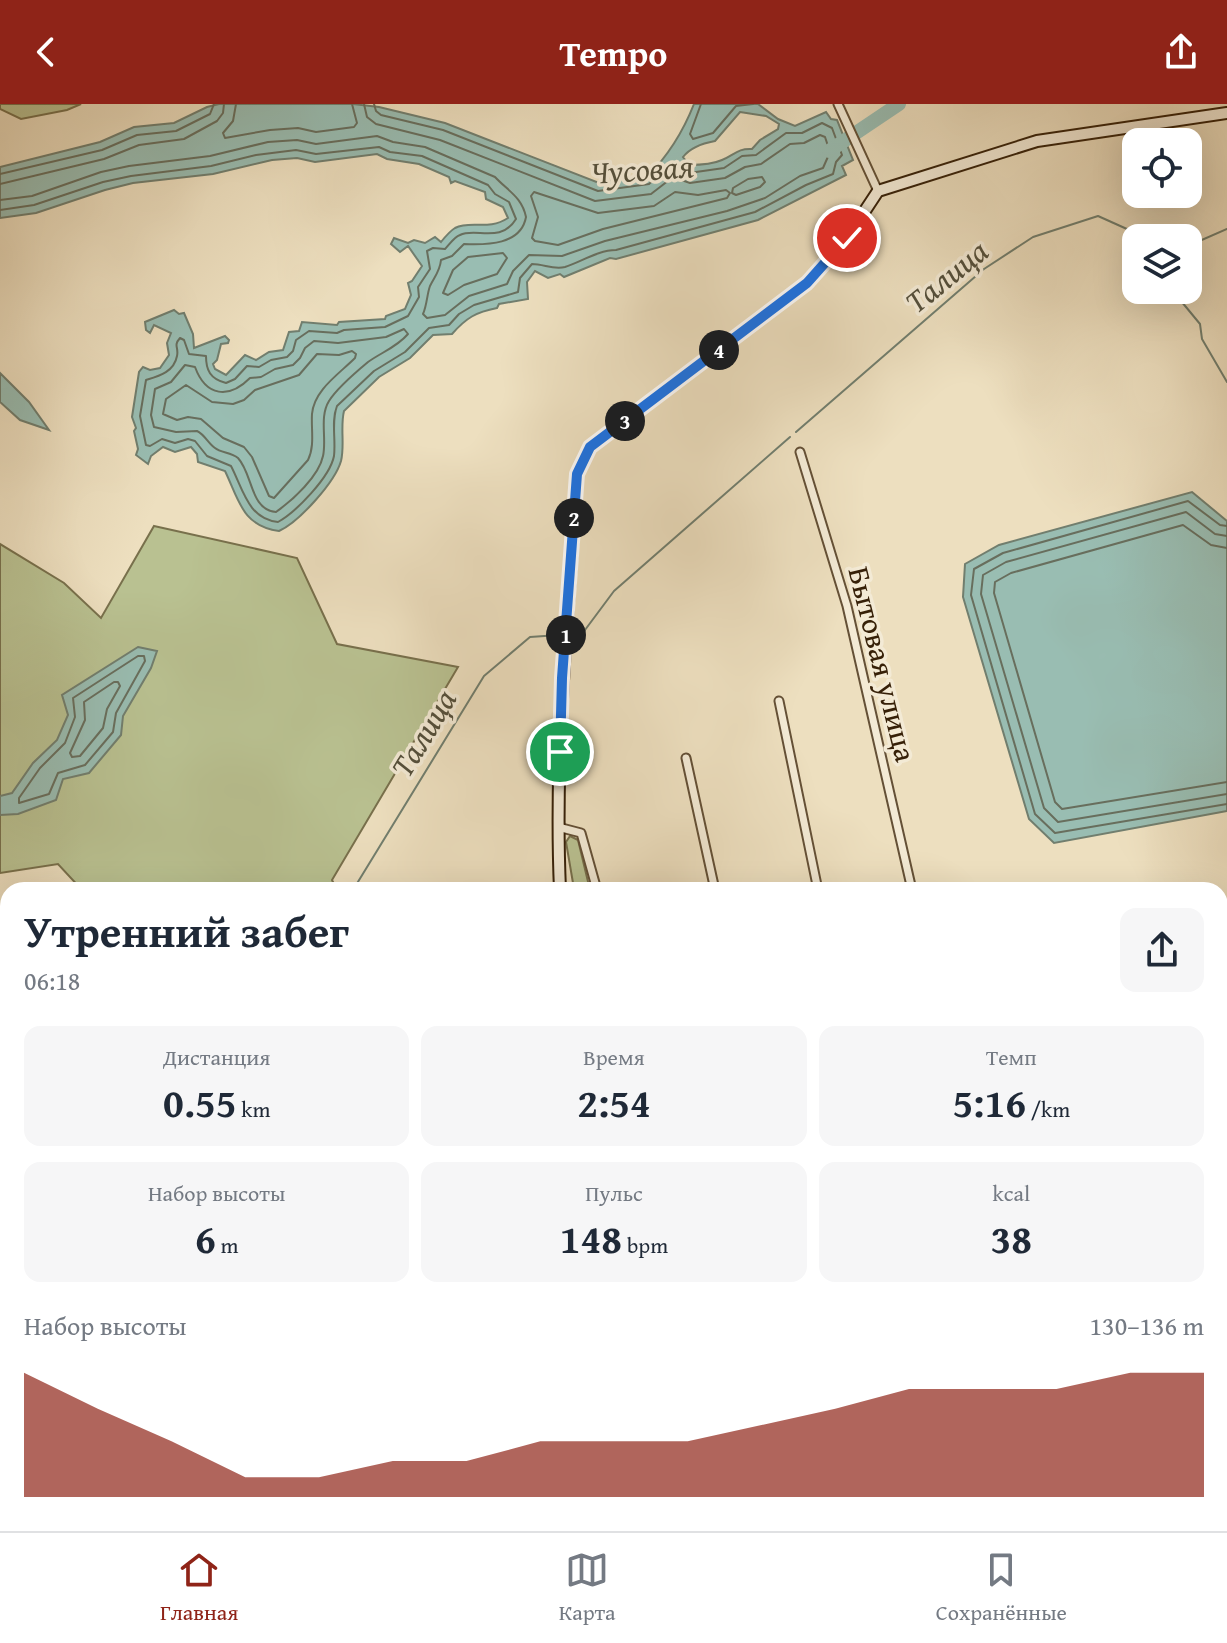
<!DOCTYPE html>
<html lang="ru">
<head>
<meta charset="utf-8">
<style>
	:root { --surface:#fff; --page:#f6f6f7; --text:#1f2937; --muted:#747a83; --line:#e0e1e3; --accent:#8f2418 }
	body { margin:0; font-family:"Gentium Book Plus",serif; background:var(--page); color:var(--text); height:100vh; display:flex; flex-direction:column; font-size:30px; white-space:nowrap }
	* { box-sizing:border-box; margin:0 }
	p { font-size:26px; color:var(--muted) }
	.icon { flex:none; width:44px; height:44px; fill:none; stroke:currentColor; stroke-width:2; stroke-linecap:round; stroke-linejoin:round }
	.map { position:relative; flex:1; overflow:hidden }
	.side { position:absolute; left:0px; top:778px; width:1228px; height:650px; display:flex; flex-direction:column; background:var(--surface); border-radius:24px 24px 0 0; box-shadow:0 8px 32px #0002 }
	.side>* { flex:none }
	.tools { position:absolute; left:1122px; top:24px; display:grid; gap:16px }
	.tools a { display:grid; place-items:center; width:80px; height:80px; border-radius:16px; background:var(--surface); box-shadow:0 8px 32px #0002; font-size:40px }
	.pin { position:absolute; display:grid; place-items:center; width:68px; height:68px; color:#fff; margin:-34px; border:4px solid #fff; border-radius:50%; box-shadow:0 2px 8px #0007 }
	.km { position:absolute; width:40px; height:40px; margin:-20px; border-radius:50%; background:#222; color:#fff; font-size:22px; line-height:40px; text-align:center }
	.round { display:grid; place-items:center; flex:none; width:84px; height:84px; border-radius:16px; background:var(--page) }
	.overview { display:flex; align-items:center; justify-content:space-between; height:136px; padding:0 24px }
	h1 { font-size:44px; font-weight:800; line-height:60px }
	.figures { display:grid; grid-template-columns:repeat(3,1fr); gap:12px; height:136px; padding:8px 24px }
	.figures div { display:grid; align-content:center; border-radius:16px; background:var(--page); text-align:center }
	.figures b { font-size:40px; font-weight:800 }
	.figures small { font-size:22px; font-weight:400 }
	.figures p { font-size:22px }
	.chart { height:224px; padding:16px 24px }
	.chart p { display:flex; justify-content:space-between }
	.chart svg { width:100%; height:144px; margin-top:8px; fill:var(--accent); opacity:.7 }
	header { display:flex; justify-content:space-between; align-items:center; height:104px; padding:0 24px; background:var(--accent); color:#fff; font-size:36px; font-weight:800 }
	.tab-bar { display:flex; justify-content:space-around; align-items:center; height:112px; border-top:2px solid var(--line); background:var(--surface); font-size:22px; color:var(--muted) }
	.tab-bar a { display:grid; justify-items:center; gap:4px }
	.tab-bar .selected { color:var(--accent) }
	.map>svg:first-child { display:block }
	.green { fill:#b9c191; stroke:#78704c; stroke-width:2 }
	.water { fill:#99bdb2; stroke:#717e6e; stroke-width:2; fill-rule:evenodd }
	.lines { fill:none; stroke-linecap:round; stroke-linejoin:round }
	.shore { stroke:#686e5d; stroke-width:2 }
	.stream { stroke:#717e6e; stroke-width:2 }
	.river { stroke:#99bdb2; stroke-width:14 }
	.street-casing { stroke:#645036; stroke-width:11 }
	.secondary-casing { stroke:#362008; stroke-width:14 }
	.street { stroke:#f3ead5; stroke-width:7 }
	.secondary { stroke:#f3ead5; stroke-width:10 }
	.route-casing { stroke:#fff; stroke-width:16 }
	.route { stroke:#1a73e8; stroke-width:10 }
	.labels { text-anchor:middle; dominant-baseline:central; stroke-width:7; stroke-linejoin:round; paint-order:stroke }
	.street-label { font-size:30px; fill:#362008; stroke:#f3ead5 }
	.water-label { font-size:32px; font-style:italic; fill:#544f3b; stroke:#f3ead5 }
</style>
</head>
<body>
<header><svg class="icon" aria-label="back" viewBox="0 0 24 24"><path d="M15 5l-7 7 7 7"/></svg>Tempo<svg class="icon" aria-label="share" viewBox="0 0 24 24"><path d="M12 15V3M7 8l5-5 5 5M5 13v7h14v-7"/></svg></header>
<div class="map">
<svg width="1227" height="1427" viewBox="0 0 1227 1427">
	<rect width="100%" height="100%" fill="#eddfbf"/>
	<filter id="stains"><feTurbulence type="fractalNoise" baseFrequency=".0025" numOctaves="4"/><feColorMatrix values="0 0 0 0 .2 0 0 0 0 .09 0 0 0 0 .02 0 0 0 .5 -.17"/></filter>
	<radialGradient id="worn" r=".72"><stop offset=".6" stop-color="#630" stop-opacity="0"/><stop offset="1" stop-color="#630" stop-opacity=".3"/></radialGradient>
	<path class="green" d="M 0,0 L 81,0 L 67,6 L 21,15 L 0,5 Z
		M 154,422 L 297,454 L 337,540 L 458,563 L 332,776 L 337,786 L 82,786 L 58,760 L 0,769 L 0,440 L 64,479 L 101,514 Z
		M 570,732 L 578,736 L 590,786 L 580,786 L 573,779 L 566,738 Z
		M 8,891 L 8,1252 L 0,1247 L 0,892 Z
		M 657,1420 L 724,1420 L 726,1427 L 657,1427 Z"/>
	<path class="water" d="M 219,0 L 353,0 L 379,3 L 445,19 L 599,79 L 628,73 L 647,73 C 668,52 683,28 694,0 L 758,0 L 778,15 L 795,22 L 826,8 L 831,15 L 837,16 L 853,56 L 842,62 L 846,71 L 758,116 L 616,155 L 610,154 L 564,173 L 560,170 L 548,174 L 535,167 L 527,178 L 528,195 L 499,200 L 497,204 C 476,208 466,214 452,230 L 433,231 L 410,254 L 379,273 L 344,307 C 340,323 345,341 341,357 C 335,378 299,418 279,427 C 242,422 239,396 225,367 L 198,358 L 197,350 L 191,343 L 175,348 L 163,343 L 151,352 L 148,360 L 136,351 L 138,345 L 134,327 L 136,324 L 132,313 L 139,268 L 143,263 L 150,266 L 160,264 L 169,251 L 167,239 L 171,229 L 154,221 L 150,229 L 146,226 L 145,218 L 174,206 L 179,210 L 184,209 L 193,230 L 194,244 L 225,232 L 229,236 L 228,239 L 221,240 L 217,256 L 213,260 L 215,265 L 226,271 L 245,251 L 256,256 L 269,248 L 283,246 L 289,228 L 299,227 L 302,218 L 337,221 L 339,218 L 385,215 L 386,212 L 405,205 L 411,191 L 408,179 L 412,177 L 422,162 L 408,142 L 400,148 L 391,140 L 394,134 L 408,139 L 414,136 L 425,139 L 435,133 L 441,138 C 445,133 450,127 455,124 C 471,116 488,127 508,114 L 503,103 L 486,95 L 485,88 L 455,77 L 451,79 L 449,73 L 419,60 L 387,55 L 377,50 L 315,58 L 297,54 L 272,56 L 213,70 L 133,79 L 105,86 L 36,109 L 0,114 L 0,63 L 100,38 L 134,23 L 174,19 L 207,3 ZM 740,8 L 766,12 L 779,20 L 778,25 L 760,36 L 752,45 C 738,44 734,51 722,56 C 713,60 699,61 689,61 L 683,53 C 690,44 704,39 715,37 Z
		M 0,269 L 29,298 L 49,326 L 20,316 L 0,298 Z
		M 1192,388 L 1227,417 L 1227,707 L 1054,739 L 1029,715 L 963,493 L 965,460 L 999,441 Z
		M 138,543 L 157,547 L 151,564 L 123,612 L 121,631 L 89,669 L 63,675 L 56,696 L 18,710 L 0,711 L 0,692 L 12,689 L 33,659 L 57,636 L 68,611 L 62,591 Z
		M 1227,846 L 1227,989 L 1220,991 L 1220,848 Z
		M 555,1420 L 650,1420 L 650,1427 L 554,1427 Z"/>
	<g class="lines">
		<path class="shore" d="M 236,0 L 233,17 L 223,29 L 225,34 L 270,26 L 298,24 L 316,28 L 354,23 L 357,19 L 352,0
			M 701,0 L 690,30 L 693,35 L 713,29 L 736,2 L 753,0
			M 0,70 L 102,46 L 137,31 L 176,27 L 210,10 L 214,0
			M 762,73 L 765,78 L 760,83 L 736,91 L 732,89 L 733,84 L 748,75 Z
			M 0,80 L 104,55 L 139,41 L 184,35 L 217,17 L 223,9 L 224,0
			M 726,86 L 730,89 L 727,94 L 603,125 L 558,141 L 535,137 L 532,134 L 538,113 L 531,92 L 534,88 L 598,109 L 654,102 L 675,88 L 698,91 Z
			M 0,96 L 32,92 L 101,68 L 129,62 L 210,52 L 268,38 L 297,36 L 316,40 L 377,32 L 393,38 L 425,43 L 495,73 C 508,87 522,93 526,113 C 521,141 487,141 464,140 L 452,152 L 441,156 C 440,167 435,172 430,182 C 427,190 427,201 423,210 L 427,214 L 445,211 L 469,192 L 507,180 L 513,167 L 529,151 L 562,152 L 605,137 L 727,107 L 765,94 L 800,72 L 823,64 L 830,48 L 825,33 L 820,31 L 804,39 L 790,40 L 761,60 L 745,63 L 725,74 L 690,79 L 673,73 L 651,90 L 595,97 L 440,36 L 376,20 L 367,13 L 364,0
			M 0,106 L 34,101 L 103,78 L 131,72 L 211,62 L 256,51 L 296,46 L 316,50 L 379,43 L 390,48 L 422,52 L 488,81 L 495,90 L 509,98 L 516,115 C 501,140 475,123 460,131 C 454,133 449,141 445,145 L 433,144 L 427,147 L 430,165 L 418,183 L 419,193 L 408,212 L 385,223 L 344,226 L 337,229 L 309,227 L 296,236 L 293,247 L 287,253 L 271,256 L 259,263 L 247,262 L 235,275 L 226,279 C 210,275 206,266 206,252 L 189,250 L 184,236 L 180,234 C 173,242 179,243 177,252 C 174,268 159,272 146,276 L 140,312 L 146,341 L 150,342 L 162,335 L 175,339 L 188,335 L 195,337 L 207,352 L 231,362 C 243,385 248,415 278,418 C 296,408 330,373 334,352 C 336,335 331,317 337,302 L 374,267 L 405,248 L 429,224 L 449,221 L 459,210 L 474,201 L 518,188 L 520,174 L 532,160 C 544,160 553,166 565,163 C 581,158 598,146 616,146 L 755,108 L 806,81 L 833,70 L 836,58 L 842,51 L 832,24 L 822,19 L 802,29 L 786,29 L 756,51 L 742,52 L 724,64 L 689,69 L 673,58 L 649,80 L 598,87 L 443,26 L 381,11 L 376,7 L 374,0
			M 503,149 L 507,154 L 497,170 L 464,181 L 448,191 L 443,189 L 453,166 L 468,153 Z
			M 404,225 L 408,230 C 397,243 382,248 368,258 C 356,268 337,284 329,297 C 319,313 327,335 323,352 C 319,372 293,396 276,408 C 250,406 253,370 238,354 C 231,348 221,349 215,344 C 208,339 205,331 197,327 L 176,328 L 154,323 L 151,311 L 155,285 L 171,278 L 185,261 L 195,263 C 206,293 229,295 250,274 L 261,273 L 275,265 L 293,261 L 300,254 L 305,244 L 314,237 L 338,239 L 386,233 Z
			M 352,247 L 356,250 L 355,254 C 339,270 314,286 312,310 C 311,325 315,342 308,356 L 274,394 L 269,392 L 252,353 L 244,343 L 223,334 L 201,315 L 188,313 L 177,316 L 163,310 L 166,295 L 186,281 L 212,298 L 233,300 L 244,296 L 255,286 L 299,271 L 317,250 L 339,251 Z
			M 1227,422 L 1220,421 L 1188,397 L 1003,449 L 974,465 L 971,491 L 1035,710 L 1055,729 L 1227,700
			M 1227,432 L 1215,430 L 1186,408 L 1006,458 L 983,471 L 981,490 L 1044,704 L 1058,718 L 1227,690
			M 1227,444 L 1211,441 L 1183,421 L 1011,469 L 995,478 L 994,489 L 1055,698 L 1062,705 L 1227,678
			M 138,552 L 144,552 L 145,557 L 116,609 L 113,628 L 85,661 L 58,669 L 49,690 L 19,699 L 19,694 L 40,664 L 65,639 L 75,613 L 73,594 Z
			M 114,578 L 118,578 L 120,582 L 107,605 L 103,624 L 80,652 L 72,653 L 70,649 L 85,616 L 84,598 Z"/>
		<path class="stream" d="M 1188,142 L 1227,125
			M 1172,186 L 1200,220 L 1202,235 L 1227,278
			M 796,328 L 984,165 L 1033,133 L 1098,112 L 1147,134
			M 573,530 L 582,530 L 614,487 L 790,333
			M 353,786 L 484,572 L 530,533 L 559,531"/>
		<path class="river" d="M 829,47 L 899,0"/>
		<g class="street-casing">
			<path id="street" d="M 838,0 L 878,87
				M 800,348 L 847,502 L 912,786
				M 779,597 L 818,786
				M 686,654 L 715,786
				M 558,723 L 581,729 L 597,786
				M 1220,1176 L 1227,1184
				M 355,1420 L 355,1427
				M 514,1420 L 515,1427
				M 734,1420 L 739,1427
				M 981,1420 L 982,1427
				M 1118,1420 L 1119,1427
				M 107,1427 L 113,1420
				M 856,1427 L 863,1420
				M 1213,1427 L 1227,1424"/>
		</g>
		<g class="secondary-casing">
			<path id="secondary" d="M 560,786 C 554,647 568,509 577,370 L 590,343 L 807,179 L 847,134 L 878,87 L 1037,37 L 1227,9
				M 676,1420 L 676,1427"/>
		</g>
		<use href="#street" class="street"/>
		<use href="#secondary" class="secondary"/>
	</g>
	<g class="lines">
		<g class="route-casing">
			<path id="route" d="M 560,648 L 562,574 L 577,370 L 590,343 L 807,179 L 847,134"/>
		</g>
		<use href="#route" class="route"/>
	</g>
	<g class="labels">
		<g class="street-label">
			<text transform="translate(883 560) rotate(76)">Бытовая улица</text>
		</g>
		<g class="water-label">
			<text transform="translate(642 65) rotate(-4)">Чусовая</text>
			<text transform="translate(946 172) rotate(-39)">Талица</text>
			<text transform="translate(423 629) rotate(-59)">Талица</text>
		</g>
	</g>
	<rect width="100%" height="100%" filter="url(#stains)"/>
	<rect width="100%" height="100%" fill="url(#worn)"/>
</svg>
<div class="tools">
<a><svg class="icon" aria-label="locate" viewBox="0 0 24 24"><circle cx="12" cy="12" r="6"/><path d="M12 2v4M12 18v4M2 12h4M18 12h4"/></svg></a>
<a><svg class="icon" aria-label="layers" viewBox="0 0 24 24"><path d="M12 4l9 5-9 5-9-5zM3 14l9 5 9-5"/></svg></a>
</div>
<div class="pin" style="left:560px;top:648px;background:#1e9e55"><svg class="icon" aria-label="arrive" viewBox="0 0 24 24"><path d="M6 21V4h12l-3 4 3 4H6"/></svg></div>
<div class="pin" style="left:847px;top:134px;background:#d93025"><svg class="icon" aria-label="check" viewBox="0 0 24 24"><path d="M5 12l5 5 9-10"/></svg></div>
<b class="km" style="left:566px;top:531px">1</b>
<b class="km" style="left:574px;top:414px">2</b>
<b class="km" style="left:625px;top:317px">3</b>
<b class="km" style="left:719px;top:246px">4</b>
<section class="side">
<div class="overview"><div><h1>Утренний забег</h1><p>06:18</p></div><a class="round"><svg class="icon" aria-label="share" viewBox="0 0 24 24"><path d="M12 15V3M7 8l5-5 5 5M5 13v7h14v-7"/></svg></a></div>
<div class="figures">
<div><p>Дистанция</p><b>0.55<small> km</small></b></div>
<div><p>Время</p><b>2:54</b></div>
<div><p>Темп</p><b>5:16<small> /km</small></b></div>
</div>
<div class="figures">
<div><p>Набор высоты</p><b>6<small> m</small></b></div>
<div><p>Пульс</p><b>148<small> bpm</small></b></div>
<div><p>kcal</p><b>38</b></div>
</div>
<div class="chart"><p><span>Набор высоты</span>130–136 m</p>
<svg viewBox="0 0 160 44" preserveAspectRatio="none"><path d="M0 44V6L10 17L20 27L30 38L40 38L50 33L60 33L70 27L80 27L90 27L100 22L110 17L120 11L130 11L140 11L150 6L160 6V44z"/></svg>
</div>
</section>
</div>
<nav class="tab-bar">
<a class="selected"><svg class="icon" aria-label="home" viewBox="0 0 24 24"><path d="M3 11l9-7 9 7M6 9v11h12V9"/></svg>Главная</a>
<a><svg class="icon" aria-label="map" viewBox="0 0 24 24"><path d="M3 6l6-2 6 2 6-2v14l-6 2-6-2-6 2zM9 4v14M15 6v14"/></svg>Карта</a>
<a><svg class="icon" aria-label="saved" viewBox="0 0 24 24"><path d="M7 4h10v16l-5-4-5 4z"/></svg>Сохранённые</a>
</nav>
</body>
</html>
